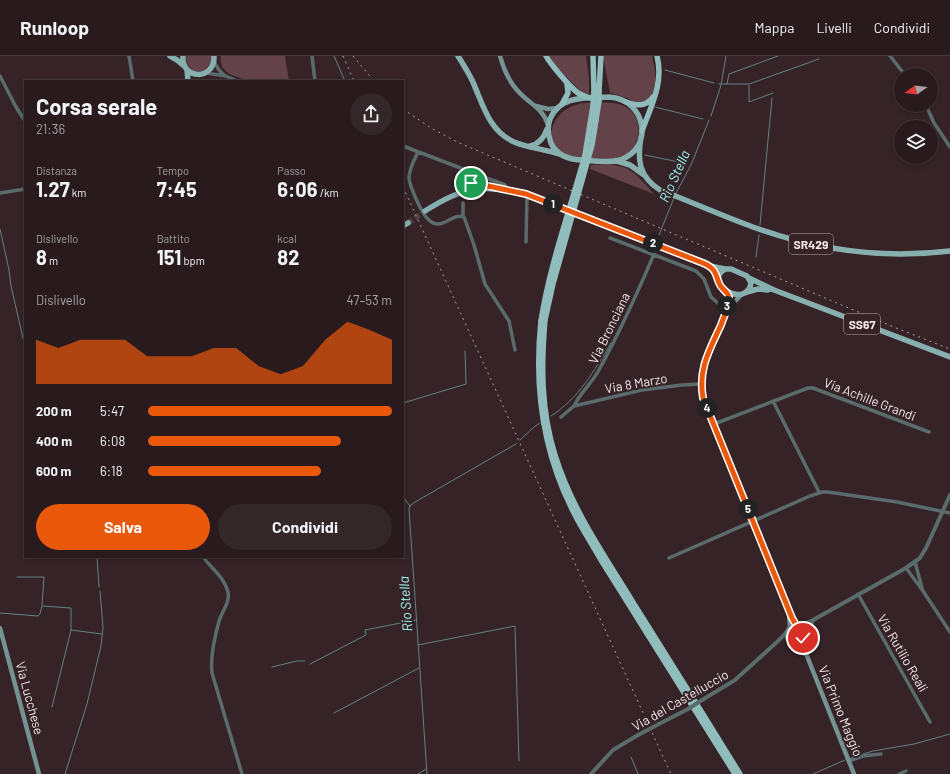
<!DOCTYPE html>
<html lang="it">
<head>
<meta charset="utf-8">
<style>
	:root { --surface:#281a1d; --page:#34272a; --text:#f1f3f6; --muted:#a5a1a4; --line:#44383b; --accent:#ea580c }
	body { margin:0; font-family:Barlow,sans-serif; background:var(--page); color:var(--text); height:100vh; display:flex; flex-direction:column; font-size:15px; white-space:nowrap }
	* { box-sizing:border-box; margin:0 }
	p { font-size:13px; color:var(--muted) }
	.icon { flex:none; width:22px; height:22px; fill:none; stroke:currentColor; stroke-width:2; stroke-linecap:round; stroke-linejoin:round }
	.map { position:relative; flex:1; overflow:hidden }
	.side { position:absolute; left:24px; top:24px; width:380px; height:478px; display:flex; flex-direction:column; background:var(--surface); border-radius:0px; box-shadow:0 2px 6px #0003,0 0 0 1px var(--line) }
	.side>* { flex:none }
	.needle { width:26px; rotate:255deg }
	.controls { position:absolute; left:894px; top:12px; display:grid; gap:8px }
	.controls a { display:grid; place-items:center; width:44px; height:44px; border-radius:50%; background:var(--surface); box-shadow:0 2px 6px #0003,0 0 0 1px var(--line); font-size:20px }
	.pin { position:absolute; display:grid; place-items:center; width:34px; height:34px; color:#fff; margin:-17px; border:2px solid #fff; border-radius:50%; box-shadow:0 1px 4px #0007 }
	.km { position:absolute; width:20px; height:20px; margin:-10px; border-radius:50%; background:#222; color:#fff; font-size:11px; line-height:20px; text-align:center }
	.round { display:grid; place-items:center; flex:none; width:42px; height:42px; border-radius:21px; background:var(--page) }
	.headline { display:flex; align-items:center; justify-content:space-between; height:68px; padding:0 12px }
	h1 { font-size:22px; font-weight:700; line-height:30px }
	.figures { display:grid; grid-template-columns:repeat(3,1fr); gap:6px; height:68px; padding:4px 12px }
	.figures div { display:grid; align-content:center }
	.figures b { font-size:20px; font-weight:700 }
	.figures small { font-size:11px; font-weight:400 }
	.figures p { font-size:11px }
	.chart { height:112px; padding:8px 12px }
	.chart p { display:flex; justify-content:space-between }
	.chart svg { width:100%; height:72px; margin-top:4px; fill:var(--accent); opacity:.7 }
	.button { display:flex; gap:8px; margin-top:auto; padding:8px 12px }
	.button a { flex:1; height:46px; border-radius:24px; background:var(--accent); color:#fff; font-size:16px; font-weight:700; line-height:46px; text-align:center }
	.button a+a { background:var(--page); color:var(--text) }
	ul { padding:0 12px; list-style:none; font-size:13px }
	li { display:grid; grid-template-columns:64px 48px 1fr; align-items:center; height:30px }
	li i { height:10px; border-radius:5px; background:var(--accent) }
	header { display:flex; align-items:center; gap:24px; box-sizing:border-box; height:56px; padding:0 20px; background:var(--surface); border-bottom:1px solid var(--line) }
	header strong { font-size:19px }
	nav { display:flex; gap:22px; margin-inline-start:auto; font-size:14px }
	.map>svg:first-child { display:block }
	.green { fill:#63424a }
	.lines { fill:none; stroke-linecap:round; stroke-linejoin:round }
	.stream { stroke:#648281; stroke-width:1 }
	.primary-tunnel { stroke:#524044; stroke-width:5.5; stroke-dasharray:5.5 3; stroke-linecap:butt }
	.minor { stroke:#596c6b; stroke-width:3.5 }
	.tertiary { stroke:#596c6b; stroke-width:4 }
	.secondary { stroke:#739291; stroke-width:4.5 }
	.primary { stroke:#87afae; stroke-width:5.5 }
	.trunk { stroke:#90bcbb; stroke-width:5.5 }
	.rail { stroke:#ad9ea1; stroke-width:1; stroke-dasharray:2 4; stroke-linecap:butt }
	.tertiary-bridge { stroke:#596c6b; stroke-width:4 }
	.trunk-bridge { stroke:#90bcbb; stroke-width:5.5 }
	.route-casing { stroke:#fff; stroke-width:8 }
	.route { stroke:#ea580c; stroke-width:5 }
	.labels { text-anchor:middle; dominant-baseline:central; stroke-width:4; stroke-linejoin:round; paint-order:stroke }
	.shield { fill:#352327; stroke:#baacaf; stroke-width:1 }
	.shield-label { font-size:12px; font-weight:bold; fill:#f3e7e9 }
	.street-label { font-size:13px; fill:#f3e7e9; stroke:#352327 }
	.water-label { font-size:14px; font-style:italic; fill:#9df1ed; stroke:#352327 }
</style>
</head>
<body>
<header>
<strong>Runloop</strong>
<nav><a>Mappa</a><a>Livelli</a><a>Condividi</a></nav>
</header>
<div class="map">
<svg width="950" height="718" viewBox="0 0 950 718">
	<rect width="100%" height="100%" fill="#352327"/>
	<path class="green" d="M 186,0 L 211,0 L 211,6 L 205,14 C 193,19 186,11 186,0 Z
		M 221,0 L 285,0 L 289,25 C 271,25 216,29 221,0 Z
		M 550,0 L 586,0 L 589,23 L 589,39 L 582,37 L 555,9 Z
		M 603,0 L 652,0 C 655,13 659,29 651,41 C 650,43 646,45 644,47 L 633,46 L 627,42 L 610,37 Z
		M 584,47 C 596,47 613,45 624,50 C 646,61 642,94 620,101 C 610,105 582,101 570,100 C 538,87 552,51 584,47 Z
		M 591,109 C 627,107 631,112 654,138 L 590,113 Z"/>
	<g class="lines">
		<path class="stream" d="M 334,0 L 345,25
			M 665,14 L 714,27
			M 719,28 L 749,28 L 819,3
			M 727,28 L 729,18 L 778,0
			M 749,29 L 749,46 L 773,37
			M 655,51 L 703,63
			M 711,60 L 721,29 L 726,0
			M 645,99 L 684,107
			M 676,137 L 691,109 L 709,64
			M 760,169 L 772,42
			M 0,173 L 9,214 L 11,230 L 25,291
			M 657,184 L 674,142
			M 756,201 L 759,179
			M 403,347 L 466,328 L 465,295
			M 551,360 C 579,342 594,315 611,287
			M 520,384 L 534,371 L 540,367
			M 403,441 L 410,450
			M 97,501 L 99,531
			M 17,521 L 44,521 L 42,549
			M 0,557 L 38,560 L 40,558 L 42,550 L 71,552 L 71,574 L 102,578
			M 418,589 L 515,570 L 519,705
			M 310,608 L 366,579 L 365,574 L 416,564
			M 272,611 L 297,605 L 305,605
			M 52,651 L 71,574
			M 334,657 L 419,612
			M 863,698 L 873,695 L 914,688 L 950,678
			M 631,701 L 638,718
			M 851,702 L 860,699
			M 65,718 L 87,648 L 101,590 L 103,571 L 100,535
			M 418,718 L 426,713
			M 427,718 L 409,453 L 410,450 L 415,446 L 516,388
			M 813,718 L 845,704"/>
		<path class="primary-tunnel" d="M 408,167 L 425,155"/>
		<path class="minor" d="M 129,0 L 133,25
			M 312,0 L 315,25
			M 890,0 L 905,19
			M 214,6 L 219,14 L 225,20
			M 206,17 L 226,20 L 237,25
			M 0,20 L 16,51 L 25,65
			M 926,49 L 934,67 L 950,91
			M 403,90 L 505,129
			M 418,96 C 414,104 409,113 409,122 C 410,131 422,159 429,164 C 431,166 435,168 438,168 C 447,168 455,157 464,161 L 474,189 L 485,228 L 509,265 L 515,294
			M 469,117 L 479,127 L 490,131
			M 465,134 L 471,127 L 471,123 L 468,117
			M 0,137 L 25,133
			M 463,147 L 463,160
			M 610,182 L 696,215 L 704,223 L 711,241 L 720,249 L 725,259
			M 526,186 L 527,138
			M 773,345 L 819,436
			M 574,350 C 580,337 592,327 599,314 C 619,277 637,238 654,198
			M 561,361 L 574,350 L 604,343 L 642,334 L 682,329 L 701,328
			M 714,368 L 808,332 L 813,332 L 929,376
			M 203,501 C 211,512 225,522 228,536 C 230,547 222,555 219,565 C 215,581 210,601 212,617 L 242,718
			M 669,502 L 810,440 L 822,436 L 828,436 L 897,446 L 950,457
			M 915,506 L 922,532
			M 906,512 L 923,535 L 950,576
			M 858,538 L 930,666
			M 849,705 L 863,700 L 881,698
			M 899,718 L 906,715"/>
		<path class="tertiary" d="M 800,570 L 813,564 L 906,512 L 920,502 L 926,492 L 950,439
			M 804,577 L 813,565
			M 702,644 L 735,624 L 777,586 L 787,576
			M 659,668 L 688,653
			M 591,718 L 613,694 L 638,679"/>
		<path class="secondary" d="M 500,0 C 504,15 512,31 524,41 C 534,50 544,55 548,69
			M 536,50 L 548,53 L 558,52
			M 726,235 C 727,238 729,240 729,244 C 727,267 707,293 702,317 C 700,326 702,334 703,342 L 792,562 L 796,569
			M 727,254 L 741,239
			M 789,558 L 790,571 L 787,576 L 787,582 C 791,587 796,588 801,584 L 804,577 L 802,572 L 796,569 L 790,571
			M 0,572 L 39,718
			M 803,582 L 807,600 L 854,718
			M 797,586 L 805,598"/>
		<path class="primary" d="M 170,0 L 177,4 L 184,10
			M 183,0 C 181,24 215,25 214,0
			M 458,0 C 463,8 468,16 472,24 C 483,48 488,74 514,86 C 528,92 545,93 559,98
			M 187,14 L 188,25
			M 609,41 C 646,43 655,92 620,104 C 610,107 595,105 584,104 C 571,104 557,100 551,87 C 548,79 547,71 550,63 C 560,39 587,42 609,41 Z
			M 641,81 C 637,104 639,121 660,134 C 692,146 722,160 753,171 C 816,194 883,203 950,195
			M 530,90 C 539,88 544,82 547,73
			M 617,105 L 630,109 L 644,119
			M 425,155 C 464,130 481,128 527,138 L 710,210 L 725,213
			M 403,170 L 408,167
			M 725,213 L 731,213 L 747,220 L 751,227 C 747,254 701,227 725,213 Z
			M 749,222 L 774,234 L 950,301
			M 747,236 L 758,233 L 768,234"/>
		<path class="trunk" d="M 546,0 C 551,9 570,31 578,37 C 582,39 586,41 590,42
			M 593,0 L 594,36
			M 599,35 L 601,0
			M 626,46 C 637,50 646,51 653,41
			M 562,48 L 568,37 L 567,28
			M 596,64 L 599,45
			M 642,75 C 651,50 664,27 657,0
			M 585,99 L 593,50
			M 545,264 C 541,310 541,355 555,399 C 572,454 605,500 634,548 C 670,605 705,661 740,718
			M 541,265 C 534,331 543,397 574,457 C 582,473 592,488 601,504 L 735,718"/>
		<path class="rail" d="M 343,0 L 354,25
			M 353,0 L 374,25
			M 403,53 L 431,72 L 457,86 L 896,272 L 950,293
			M 403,131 L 671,718"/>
		<path class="tertiary-bridge" d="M 688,653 L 702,644
			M 638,679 L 659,668"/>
		<path class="trunk-bridge" d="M 599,45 L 599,35
			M 593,50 L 594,36
			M 545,264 L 553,228 L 592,89 L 596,64
			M 541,265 C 550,208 570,154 585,99"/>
	</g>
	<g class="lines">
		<g class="route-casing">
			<path id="route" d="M 471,127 L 470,121 L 466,115 L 476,125 L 483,129 L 526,138 L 703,207 C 715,212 715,216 719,227 C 721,234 728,234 729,242 C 729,251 724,260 721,269 C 709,295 698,313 703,342 L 792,562 L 796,569 L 800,570 L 803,574 L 803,582"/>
		</g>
		<use href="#route" class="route"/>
	</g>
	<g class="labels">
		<g class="shield">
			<rect x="789" y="178" width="44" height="20" rx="3"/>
			<rect x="844" y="258" width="36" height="20" rx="3"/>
		</g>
		<g class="shield-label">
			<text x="811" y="188">SR429</text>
			<text x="862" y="268">SS67</text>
		</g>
		<g class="street-label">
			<text transform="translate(609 272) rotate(-64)">Via Bronciana</text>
			<text transform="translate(636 327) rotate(-10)">Via 8 Marzo</text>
			<text transform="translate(870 343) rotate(21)">Via Achille Grandi</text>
			<text transform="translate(903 597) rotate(60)">Via Rutilio Reali</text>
			<text transform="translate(30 642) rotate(75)">Via Lucchese</text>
			<text transform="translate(680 644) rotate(-30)">Via del Castelluccio</text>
			<text transform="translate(841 655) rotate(68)">Via Primo Maggio</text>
		</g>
		<g class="water-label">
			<text transform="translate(674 120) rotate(-66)">Rio Stella</text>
			<text transform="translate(405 548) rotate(-94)">Rio Stella</text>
		</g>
	</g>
</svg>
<div class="controls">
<a><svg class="needle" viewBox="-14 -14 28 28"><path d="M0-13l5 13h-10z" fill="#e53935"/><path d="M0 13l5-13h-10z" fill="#a5a1a4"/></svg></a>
<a><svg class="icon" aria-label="layers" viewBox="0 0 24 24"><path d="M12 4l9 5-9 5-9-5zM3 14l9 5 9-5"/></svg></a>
</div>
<div class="pin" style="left:471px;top:127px;background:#1e9e55"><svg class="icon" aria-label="arrive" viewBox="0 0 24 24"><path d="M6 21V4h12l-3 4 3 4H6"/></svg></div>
<div class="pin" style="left:803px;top:582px;background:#d93025"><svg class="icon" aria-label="check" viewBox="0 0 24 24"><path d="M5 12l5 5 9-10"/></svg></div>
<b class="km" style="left:553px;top:148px">1</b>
<b class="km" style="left:653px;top:187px">2</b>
<b class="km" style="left:727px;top:250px">3</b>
<b class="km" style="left:707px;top:352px">4</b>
<b class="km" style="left:748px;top:453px">5</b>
<section class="side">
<div class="headline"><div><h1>Corsa serale</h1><p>21:36</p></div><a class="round"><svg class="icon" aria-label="share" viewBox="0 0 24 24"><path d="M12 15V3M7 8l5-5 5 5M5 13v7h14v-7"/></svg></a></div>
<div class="figures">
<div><p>Distanza</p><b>1.27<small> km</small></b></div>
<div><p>Tempo</p><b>7:45</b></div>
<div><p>Passo</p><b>6:06<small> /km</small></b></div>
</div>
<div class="figures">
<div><p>Dislivello</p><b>8<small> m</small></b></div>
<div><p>Battito</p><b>151<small> bpm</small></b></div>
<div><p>kcal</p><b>82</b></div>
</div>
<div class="chart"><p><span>Dislivello</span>47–53 m</p>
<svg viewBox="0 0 160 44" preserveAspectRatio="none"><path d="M0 44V17L10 22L20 17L30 17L40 17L50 27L60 27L70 27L80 22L90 22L100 33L110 38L120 33L130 17L140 6L150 11L160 17V44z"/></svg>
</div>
<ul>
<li><b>200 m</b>5:47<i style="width:100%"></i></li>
<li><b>400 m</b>6:08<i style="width:79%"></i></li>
<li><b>600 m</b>6:18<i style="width:71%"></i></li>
</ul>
<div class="button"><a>Salva</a><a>Condividi</a></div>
</section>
</div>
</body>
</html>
